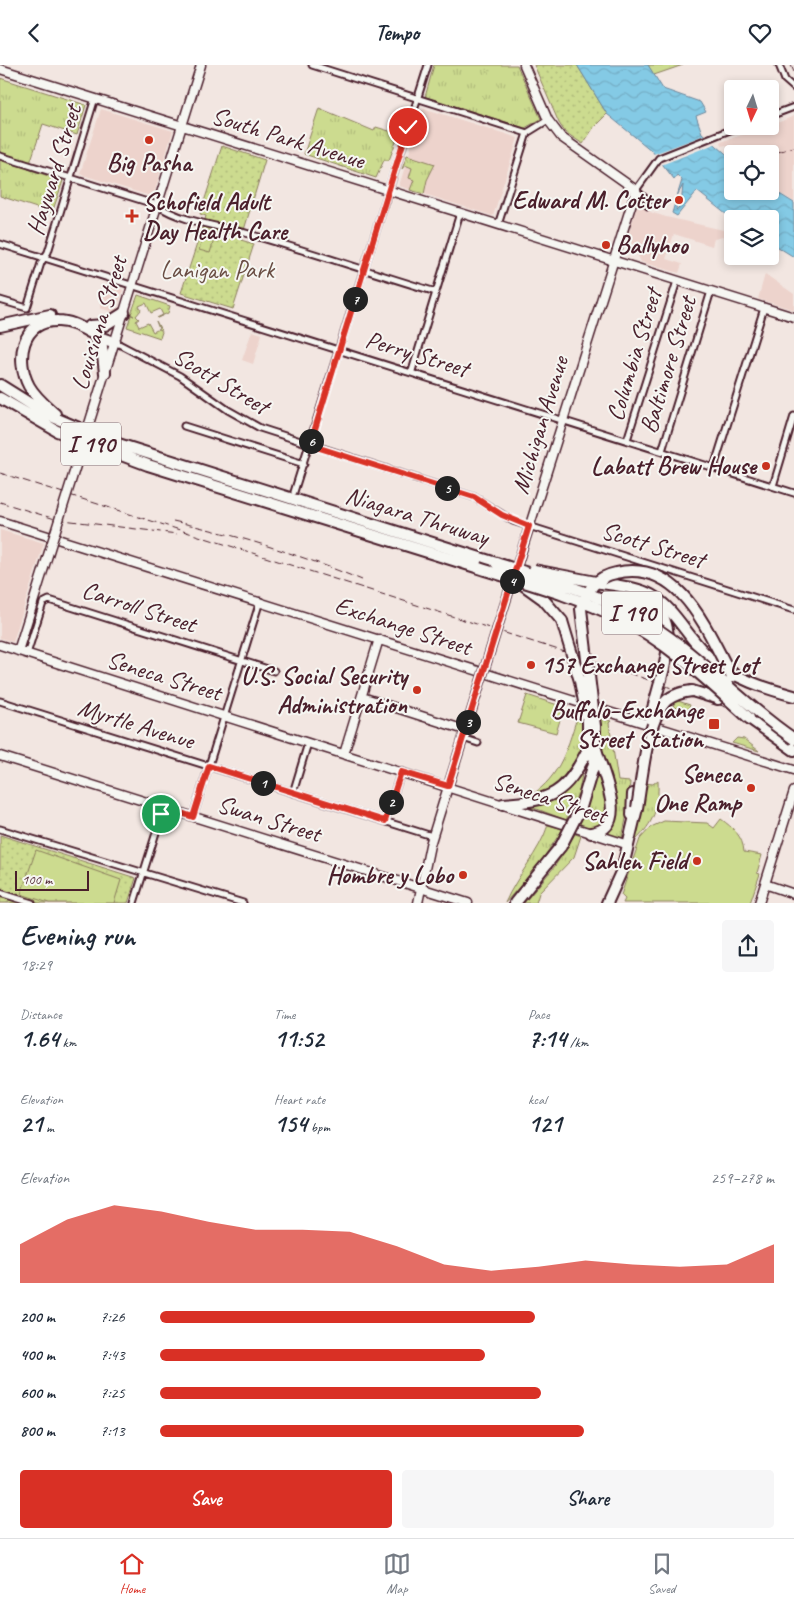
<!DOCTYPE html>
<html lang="en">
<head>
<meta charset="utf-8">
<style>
	:root { --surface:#fff; --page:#f6f6f7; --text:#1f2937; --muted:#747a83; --line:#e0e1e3; --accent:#d93025 }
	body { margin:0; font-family:Caveat,sans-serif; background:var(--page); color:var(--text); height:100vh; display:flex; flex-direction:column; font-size:19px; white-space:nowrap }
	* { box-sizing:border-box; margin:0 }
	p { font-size:16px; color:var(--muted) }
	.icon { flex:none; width:28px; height:28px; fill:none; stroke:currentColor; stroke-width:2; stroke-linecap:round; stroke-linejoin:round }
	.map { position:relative; height:838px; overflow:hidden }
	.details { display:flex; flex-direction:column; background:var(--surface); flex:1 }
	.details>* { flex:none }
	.needle { width:32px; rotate:184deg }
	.tools { position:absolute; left:724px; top:15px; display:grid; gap:10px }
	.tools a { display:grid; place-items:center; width:55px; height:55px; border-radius:5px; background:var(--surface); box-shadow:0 2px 8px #0003; font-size:25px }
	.scale { position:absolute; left:15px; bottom:12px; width:74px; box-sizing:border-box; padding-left:5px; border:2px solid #4a1f2b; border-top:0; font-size:14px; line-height:18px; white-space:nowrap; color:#4a1f2b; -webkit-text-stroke:4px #f6f6f2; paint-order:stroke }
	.pin { position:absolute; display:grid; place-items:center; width:42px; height:42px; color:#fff; margin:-21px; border:2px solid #fff; border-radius:50%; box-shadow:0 1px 5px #0007 }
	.km { position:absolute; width:25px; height:25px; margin:-12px; border-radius:50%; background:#222; color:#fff; font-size:14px; line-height:25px; text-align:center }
	.round { display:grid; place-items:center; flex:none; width:52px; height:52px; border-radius:5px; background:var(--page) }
	.summary { display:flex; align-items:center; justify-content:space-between; height:85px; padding:0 20px }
	h1 { font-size:28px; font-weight:600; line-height:38px }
	.metrics { display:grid; grid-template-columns:repeat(3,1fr); gap:8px; height:85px; padding:5px 20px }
	.metrics div { display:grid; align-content:center }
	.metrics b { font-size:25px; font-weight:600 }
	.metrics small { font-size:14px; font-weight:400 }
	.metrics p { font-size:14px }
	.chart { height:140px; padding:10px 20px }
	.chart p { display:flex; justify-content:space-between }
	.chart svg { width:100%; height:90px; margin-top:5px; fill:var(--accent); opacity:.7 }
	.action { display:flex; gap:10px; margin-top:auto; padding:10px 20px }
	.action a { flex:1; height:58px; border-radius:5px; background:var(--accent); color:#fff; font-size:20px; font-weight:600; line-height:58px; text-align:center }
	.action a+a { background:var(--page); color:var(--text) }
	ul { padding:0 20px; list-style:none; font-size:16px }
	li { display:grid; grid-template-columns:80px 60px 1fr; align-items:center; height:38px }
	li i { height:12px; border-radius:6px; background:var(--accent) }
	header { display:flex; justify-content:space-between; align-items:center; height:65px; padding:0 20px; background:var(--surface); font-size:22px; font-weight:600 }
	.menu { display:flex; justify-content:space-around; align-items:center; height:70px; border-top:1px solid var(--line); background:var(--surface); font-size:14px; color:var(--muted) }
	.menu a { display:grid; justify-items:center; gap:2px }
	.menu .current { color:var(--accent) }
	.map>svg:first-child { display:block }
	.built { fill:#edd3cc }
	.grass { fill:url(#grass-tufts); stroke:#8b7d5d }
	.park { fill:url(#park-dots); stroke:#8b7d5d }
	.pitch { fill:#ccdb8f; stroke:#8b7d5d }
	.water { fill:url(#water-waves); stroke:#6d869b; fill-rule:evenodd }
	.pier { fill:#f2e6e1 }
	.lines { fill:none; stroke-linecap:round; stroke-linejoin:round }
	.street-casing { stroke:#4a1f2b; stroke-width:9 }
	.secondary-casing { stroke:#4a1f2b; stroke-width:11 }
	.highway-casing { stroke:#4a1f2b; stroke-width:14 }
	.street { stroke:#f6f6f2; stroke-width:5 }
	.secondary { stroke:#f6f6f2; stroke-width:8 }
	.highway { stroke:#f6f6f2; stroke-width:10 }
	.rail { stroke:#4a1f2b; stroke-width:1; stroke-dasharray:8 4; stroke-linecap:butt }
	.secondary-bridge-casing { stroke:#4a1f2b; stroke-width:11; stroke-linecap:butt }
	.highway-bridge-casing { stroke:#4a1f2b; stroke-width:14; stroke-linecap:butt }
	.secondary-bridge { stroke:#f6f6f2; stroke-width:8 }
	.highway-bridge { stroke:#f6f6f2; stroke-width:10 }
	.route-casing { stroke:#fff; stroke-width:10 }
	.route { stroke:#d93025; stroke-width:6 }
	.poi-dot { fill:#c8321e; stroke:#f6f6f2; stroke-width:2 }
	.labels { text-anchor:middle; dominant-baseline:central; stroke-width:4; stroke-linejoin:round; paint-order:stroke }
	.shield { fill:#f6f6f2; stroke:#7e6067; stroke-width:1 }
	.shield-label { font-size:24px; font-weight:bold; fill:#4a1f2b }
	.street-label { font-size:25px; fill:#4a1f2b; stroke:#f6f6f2 }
	.poi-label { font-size:25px; font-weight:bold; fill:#4a1f2b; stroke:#f6f6f2; text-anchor:end }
	.park-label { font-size:25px; fill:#6a4e44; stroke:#f6f6f2 }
</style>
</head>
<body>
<header><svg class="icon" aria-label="back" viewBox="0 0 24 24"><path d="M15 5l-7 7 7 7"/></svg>Tempo<svg class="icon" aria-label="heart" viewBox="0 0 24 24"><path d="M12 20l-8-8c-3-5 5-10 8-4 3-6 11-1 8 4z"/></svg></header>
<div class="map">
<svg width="794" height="838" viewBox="0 0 794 838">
	<defs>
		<pattern id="grass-tufts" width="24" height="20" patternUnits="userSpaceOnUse" patternTransform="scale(1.25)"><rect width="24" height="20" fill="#ccdb8f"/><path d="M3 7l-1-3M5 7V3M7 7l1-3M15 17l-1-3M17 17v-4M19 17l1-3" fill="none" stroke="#b1bc7c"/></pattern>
		<pattern id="park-dots" width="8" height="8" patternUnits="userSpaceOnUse" patternTransform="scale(1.25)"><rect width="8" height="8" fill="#ccdb8f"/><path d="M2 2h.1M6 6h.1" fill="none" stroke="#b1bc7c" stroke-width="1.8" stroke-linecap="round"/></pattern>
		<pattern id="water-waves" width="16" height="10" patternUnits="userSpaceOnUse" patternTransform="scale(1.25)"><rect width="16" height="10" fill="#84cae5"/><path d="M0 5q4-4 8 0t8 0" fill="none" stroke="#74adc5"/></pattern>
	</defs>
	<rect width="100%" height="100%" fill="#f2e6e1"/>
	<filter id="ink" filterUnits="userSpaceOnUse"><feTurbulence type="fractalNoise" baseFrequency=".02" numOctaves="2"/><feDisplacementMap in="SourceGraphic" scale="10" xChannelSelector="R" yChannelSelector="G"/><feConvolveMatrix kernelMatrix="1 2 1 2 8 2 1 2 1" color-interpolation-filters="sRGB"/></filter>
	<g filter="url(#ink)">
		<path class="built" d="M 423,43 L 518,73 L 493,151 L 399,121 Z
			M 101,44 L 173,66 L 153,132 L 80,109 Z
			M 794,51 L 794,137 L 770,122 L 770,89 L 735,89 L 726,80 L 721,81 L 720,77 L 770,61 Z
			M 638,137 L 647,146 L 666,152 L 732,167 L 732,179 L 723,172 L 714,174 L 712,181 L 674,169 L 666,194 L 682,199 L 679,208 L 641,197 L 628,171 Z
			M 765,209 L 794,229 L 794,245 L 758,234 Z
			M 107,220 L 123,225 L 116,248 L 100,243 Z
			M 252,266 L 262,269 L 253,299 L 242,295 Z
			M 0,465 L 44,478 L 13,577 L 0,573 Z"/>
		<path class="grass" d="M 434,0 L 517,0 L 541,54 L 525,63 L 425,32 Z
			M 0,13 L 86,40 L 77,70 L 43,59 L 28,104 L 63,116 L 52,148 L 0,131 Z
			M 319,43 L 374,66 L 376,62 L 399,69 L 389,95 L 384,95 L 376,113 L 304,89 Z
			M 407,90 L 435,99 L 427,115 L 424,129 L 410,125 L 414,115 L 409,113 L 412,103 L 405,100 L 402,104 Z
			M 138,230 L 170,241 L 168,248 L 157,253 L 163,250 L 160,244 L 151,248 L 146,238 L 139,241 L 141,245 L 136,251 L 139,254 L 136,256 L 139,262 L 148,258 L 153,267 L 159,264 L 156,256 L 162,267 L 160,273 L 127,262 L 131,250 L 134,251 L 131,249 Z
			M 527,630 L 564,642 L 556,668 L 518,658 Z
			M 675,635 L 690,640 L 688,646 L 673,642 Z
			M 579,646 L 582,647 C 585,679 580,712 549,729 C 544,731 535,731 530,731 C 562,711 568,680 579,646 Z
			M 598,652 L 611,656 L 609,658 L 618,716 L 630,717 L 628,744 L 622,773 L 607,769 L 616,757 L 617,737 L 599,686 Z
			M 737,673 L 744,674 L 759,686 L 732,678 Z
			M 580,708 L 582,709 L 579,726 L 566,755 L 537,744 L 527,743 L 527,741 C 552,737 565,728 580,708 Z
			M 595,708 L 598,709 L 609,739 L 607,757 L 593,764 L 579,760 L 585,745 Z
			M 658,715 C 659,744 654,757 635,776 L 644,718 L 653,719 Z
			M 548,760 L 563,764 L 539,799 L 505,838 C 517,810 539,788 548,760 Z
			M 575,769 L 581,771 L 574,792 L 539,828 L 536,838 L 524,838 L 555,801 Z"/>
		<path class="park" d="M 534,0 L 577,0 L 607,49 L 594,62 L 583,79 L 565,67 L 559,58 Z
			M 222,81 L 265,95 L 241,175 L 254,179 L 233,244 L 181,228 L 206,151 L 200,149 Z
			M 0,770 L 136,813 L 128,838 L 0,838 Z"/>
		<path class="pitch" d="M 648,0 L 683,0 L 654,10 Z
			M 205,165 L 216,168 L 210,188 L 199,185 Z
			M 721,754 C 733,763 743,771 744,787 L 762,790 L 757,808 L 760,809 L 750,838 L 623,838 L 625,834 L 621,830 L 640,774 L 651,762 L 664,756 L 707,758 L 714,763 Z
			M 36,785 L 121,815 L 114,838 L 49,838 L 21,829 Z"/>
		<path class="water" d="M 577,0 L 648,0 L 663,24 L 700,37 L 706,47 L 696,51 L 702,68 L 732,94 L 732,126 L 770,126 L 770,123 L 794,138 L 794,192 L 770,177 L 770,154 L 732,154 L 697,126 L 677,151 L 672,148 L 682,115 L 677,110 L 674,114 L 652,86 L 607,49 ZM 683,120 L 681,140 L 676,145 L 677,131 Z"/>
		<path class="pier" d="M 707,69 L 717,78 L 661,100 L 651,90 Z"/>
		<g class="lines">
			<g class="street-casing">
				<path id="street" d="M 312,0 L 527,68
					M 779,0 L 785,15 L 794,23
					M 770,51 L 794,42
					M 0,91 L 157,140 C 181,157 221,161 249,169 C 311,187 373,208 436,227
					M 648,141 L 648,136 L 636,125 L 659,93 L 740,61
					M 498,160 L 527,68 L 548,55
					M 0,179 L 794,428
					M 0,235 L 27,243 L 41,198 L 48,187 L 95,33
					M 115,277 L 180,311 L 228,345 L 260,363 L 474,432 L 513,456 L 794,545
					M 412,306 L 460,148
					M 184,361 L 304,399
					M 627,375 L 677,216
					M 662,386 L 711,226
					M 714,402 L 764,243
					M 773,421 L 794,351
					M 294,427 L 428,0
					M 27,589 L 43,538 L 49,535 L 274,606
					M 0,636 L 432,771
					M 463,673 L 478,678
					M 293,728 L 308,678
					M 193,752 L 260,536
					M 385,756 L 401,707
					M 0,764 L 243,838
					M 0,828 L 32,838
					M 134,838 L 164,742"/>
			</g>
			<g class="secondary-casing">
				<path id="secondary" d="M 0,4 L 794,252
					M 89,359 L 201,0
					M 0,456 L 794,705
					M 497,564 L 636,125 L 561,72 L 548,55 L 524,0
					M 0,580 L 629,780
					M 18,586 L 33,538
					M 362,632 L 465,665
					M 344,689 L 379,574
					M 0,691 L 468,838
					M 765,819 L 794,829
					M 418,838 L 430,780 L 478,625
					M 759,838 L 794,726"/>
			</g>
			<g class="highway-casing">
				<path id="highway" d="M 0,261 L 50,250
					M 90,261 L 105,260 L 124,248
					M 95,271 L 102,282 L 105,308
					M 0,320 L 48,350 L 112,377 L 496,498
					M 0,333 L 57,366 L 148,400 L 479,503
					M 55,349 C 46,341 35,332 29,321 C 15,295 21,255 58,256 C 79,256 94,274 115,277
					M 518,516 L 543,534 L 562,556
					M 602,518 C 618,521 636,522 651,530 C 676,544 689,576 711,594 C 736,614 764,623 794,631
					M 654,540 C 675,559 668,590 661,614
					M 692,626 L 718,634
					M 749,653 L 794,685
					M 588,657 L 588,690
					M 503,739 C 551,736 566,729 588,684
					M 581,742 L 595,695 L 595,661
					M 632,750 L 633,729
					M 591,768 C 631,763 602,708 596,684
					M 515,838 L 561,781
					M 607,838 L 622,805 L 637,743"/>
			</g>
			<use href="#street" class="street"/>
			<use href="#secondary" class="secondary"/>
			<use href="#highway" class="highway"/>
			<path class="rail" d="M 791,0 L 794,7
				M 778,87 L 794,82
				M 0,408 L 606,600 L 794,666
				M 0,437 L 55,454 L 177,469
				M 173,456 C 237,470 301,490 362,515"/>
			<g class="secondary-bridge-casing">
				<path id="secondary-bridge" d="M 33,538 L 89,359
					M 478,625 L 497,564"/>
			</g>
			<g class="highway-bridge-casing">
				<path id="highway-bridge" d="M 496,498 C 549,515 604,529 651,560 C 703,593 743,640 794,674
					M 479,503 C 526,518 575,531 619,553 C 668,577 709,617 749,653
					M 534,505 L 601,518
					M 562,556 L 580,616 L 588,657
					M 650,654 L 661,614
					M 595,661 L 581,544 C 587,525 596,512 616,508 C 681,493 708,568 732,612
					M 637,743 C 642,715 646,655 667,635 C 675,629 683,627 692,626
					M 561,781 L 581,742"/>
			</g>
			<use href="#secondary-bridge" class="secondary-bridge"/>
			<use href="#highway-bridge" class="highway-bridge"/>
		</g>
	</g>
	<g class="lines" filter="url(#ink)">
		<g class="route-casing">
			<path id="route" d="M 161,749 L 164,742 L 193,752 L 209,701 L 385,756 L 401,707 L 448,721 L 529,461 L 502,450 L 474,432 L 310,380 L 408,62"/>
		</g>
		<use href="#route" class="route"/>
	</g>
	<g class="poi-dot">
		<circle cx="149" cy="75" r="5"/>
		<circle cx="679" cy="135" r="5"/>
		<path d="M129.5 143.5h5v5h5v5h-5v5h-5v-5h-5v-5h5z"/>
		<circle cx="606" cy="180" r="5"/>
		<circle cx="766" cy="401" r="5"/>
		<circle cx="531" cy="600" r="5"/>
		<circle cx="417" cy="625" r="5"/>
		<rect x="708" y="653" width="12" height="12" rx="2.5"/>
		<circle cx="751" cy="723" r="5"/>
		<circle cx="697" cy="796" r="5"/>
		<circle cx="463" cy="810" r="5"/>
	</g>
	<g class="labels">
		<g class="shield">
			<rect x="61" y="357.5" width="60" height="43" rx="4"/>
			<rect x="602" y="526.5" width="60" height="43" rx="4"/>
		</g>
		<g class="shield-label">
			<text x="91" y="379">I 190</text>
			<text x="632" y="548">I 190</text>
		</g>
		<g class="street-label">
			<text transform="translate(288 73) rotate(17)">South Park Avenue</text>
			<text transform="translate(54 105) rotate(-73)">Hayward Street</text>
			<text transform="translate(99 258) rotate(-73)">Louisiana Street</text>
			<text transform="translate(417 289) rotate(17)">Perry Street</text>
			<text transform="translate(634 290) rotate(-73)">Columbia Street</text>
			<text transform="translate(668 300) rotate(-73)">Baltimore Street</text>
			<text transform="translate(221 316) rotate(31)">Scott Street</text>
			<text transform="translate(540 360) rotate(-73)">Michigan Avenue</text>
			<text transform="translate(417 451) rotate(17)">Niagara Thruway</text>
			<text transform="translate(653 480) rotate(17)">Scott Street</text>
			<text transform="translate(139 542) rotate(18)">Carroll Street</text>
			<text transform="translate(403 561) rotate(18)">Exchange Street</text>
			<text transform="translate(164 611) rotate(17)">Seneca Street</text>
			<text transform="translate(136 659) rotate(17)">Myrtle Avenue</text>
			<text transform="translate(550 733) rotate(18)">Seneca Street</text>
			<text transform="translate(269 754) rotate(17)">Swan Street</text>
		</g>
		<g class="poi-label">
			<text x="149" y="98" text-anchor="middle">Big Pasha</text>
			<text x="669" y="135">Edward M. Cotter</text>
			<text x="143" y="137" text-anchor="start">Schofield Adult<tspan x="143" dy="29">Day Health Care</tspan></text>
			<text x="616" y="180" text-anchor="start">Ballyhoo</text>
			<text x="756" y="401">Labatt Brew House</text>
			<text x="541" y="600" text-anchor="start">157 Exchange Street Lot</text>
			<text x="407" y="611">U.S. Social Security<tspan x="407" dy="29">Administration</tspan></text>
			<text x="703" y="645">Buffalo–Exchange<tspan x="703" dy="29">Street Station</tspan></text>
			<text x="741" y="709">Seneca<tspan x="741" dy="29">One Ramp</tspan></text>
			<text x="687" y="796">Sahlen Field</text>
			<text x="453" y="810">Hombre y Lobo</text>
		</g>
		<g class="park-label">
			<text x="217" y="205">Lanigan Park</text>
		</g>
	</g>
</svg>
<div class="tools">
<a><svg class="needle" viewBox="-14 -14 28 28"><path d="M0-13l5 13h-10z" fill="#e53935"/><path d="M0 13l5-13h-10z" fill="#747a83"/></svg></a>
<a><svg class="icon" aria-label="locate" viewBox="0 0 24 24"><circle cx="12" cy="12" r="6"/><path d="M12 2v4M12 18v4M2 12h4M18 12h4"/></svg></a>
<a><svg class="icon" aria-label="layers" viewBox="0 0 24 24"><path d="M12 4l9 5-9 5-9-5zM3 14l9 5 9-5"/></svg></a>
</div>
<div class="scale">100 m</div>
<div class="pin" style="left:161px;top:749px;background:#1e9e55"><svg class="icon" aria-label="arrive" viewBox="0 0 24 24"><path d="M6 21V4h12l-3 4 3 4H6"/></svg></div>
<div class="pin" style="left:408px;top:62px;background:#d93025"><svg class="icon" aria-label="check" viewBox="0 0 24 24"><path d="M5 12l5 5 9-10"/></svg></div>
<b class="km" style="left:263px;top:718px">1</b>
<b class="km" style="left:391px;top:737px">2</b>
<b class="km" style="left:468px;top:657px">3</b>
<b class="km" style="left:512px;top:516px">4</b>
<b class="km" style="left:447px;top:423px">5</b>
<b class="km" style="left:311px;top:376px">6</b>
<b class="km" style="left:355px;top:234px">7</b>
</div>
<section class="details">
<div class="summary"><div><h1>Evening run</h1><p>18:29</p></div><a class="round"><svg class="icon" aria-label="share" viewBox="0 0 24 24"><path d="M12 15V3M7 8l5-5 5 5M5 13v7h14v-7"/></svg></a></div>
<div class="metrics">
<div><p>Distance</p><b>1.64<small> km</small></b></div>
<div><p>Time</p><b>11:52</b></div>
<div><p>Pace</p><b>7:14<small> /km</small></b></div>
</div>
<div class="metrics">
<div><p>Elevation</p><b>21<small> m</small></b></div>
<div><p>Heart rate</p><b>154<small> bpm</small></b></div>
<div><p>kcal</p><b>121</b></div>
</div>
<div class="chart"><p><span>Elevation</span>259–278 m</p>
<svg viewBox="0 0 160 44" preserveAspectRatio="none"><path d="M0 44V25L10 13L20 6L30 9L40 14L50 18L60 18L70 19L80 26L90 35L100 38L110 36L120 33L130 35L140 36L150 35L160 25V44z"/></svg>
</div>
<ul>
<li><b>200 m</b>7:26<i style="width:61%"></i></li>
<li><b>400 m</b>7:43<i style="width:53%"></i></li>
<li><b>600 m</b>7:25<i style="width:62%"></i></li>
<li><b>800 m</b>7:13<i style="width:69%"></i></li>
</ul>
<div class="action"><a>Save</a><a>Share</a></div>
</section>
<nav class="menu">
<a class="current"><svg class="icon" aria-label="home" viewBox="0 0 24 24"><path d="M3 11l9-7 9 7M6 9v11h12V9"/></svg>Home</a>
<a><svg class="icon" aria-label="map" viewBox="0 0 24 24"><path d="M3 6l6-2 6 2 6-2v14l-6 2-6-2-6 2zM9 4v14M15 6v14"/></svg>Map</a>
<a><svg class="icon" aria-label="saved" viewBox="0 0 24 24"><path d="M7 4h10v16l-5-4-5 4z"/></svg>Saved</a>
</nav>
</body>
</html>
